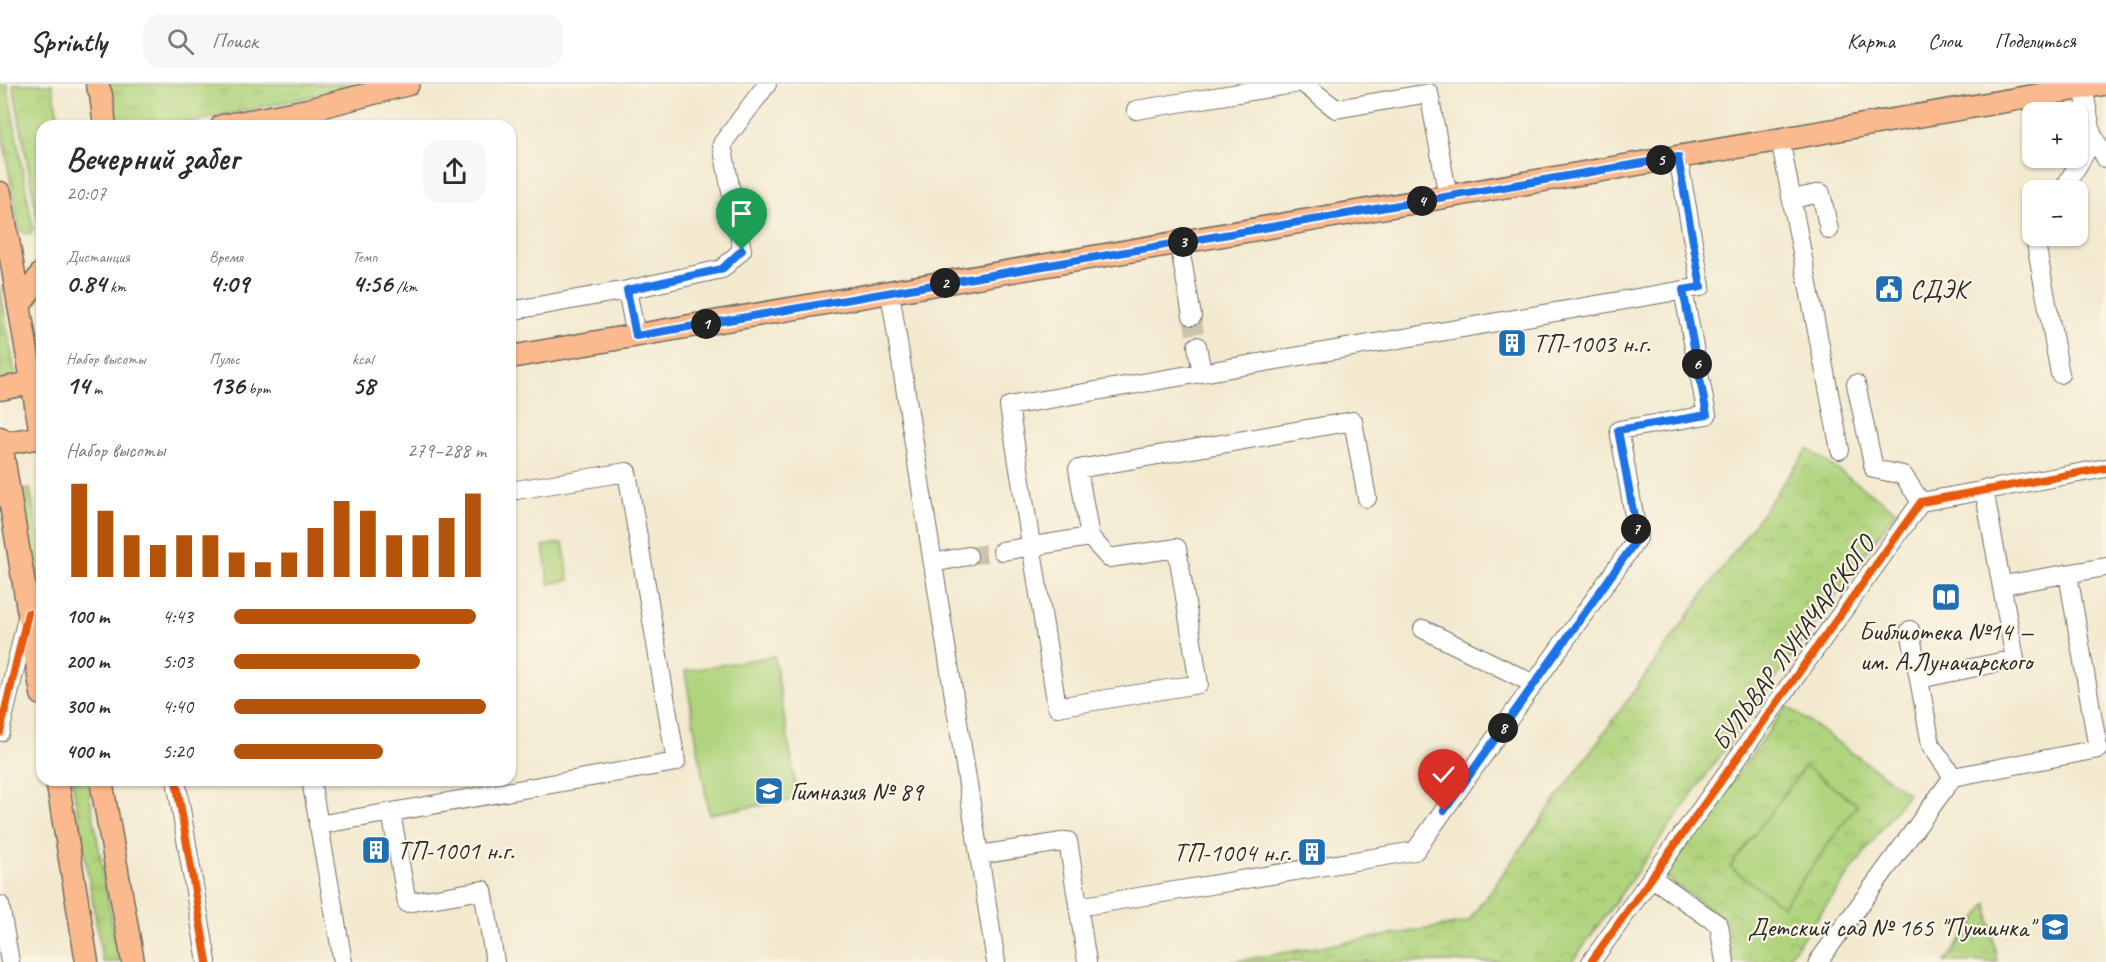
<!DOCTYPE html>
<html lang="ru">
<head>
<meta charset="utf-8">
<style>
	:root { --surface:#fff; --page:#f7f7f7; --text:#2b2b33; --muted:#7c7c81; --line:#e1e1e2; --accent:#b45309 }
	body { margin:0; font-family:Caveat,sans-serif; background:var(--page); color:var(--text); height:100vh; display:flex; flex-direction:column; font-size:22px; white-space:nowrap }
	* { box-sizing:border-box; margin:0 }
	p { font-size:20px; color:var(--muted) }
	.icon { flex:none; width:33px; height:33px; fill:none; stroke:currentColor; stroke-width:2; stroke-linecap:round; stroke-linejoin:round }
	.map { position:relative; flex:1; overflow:hidden }
	.panel { position:absolute; left:36px; top:36px; width:480px; height:666px; display:flex; flex-direction:column; background:var(--surface); border-radius:18px; box-shadow:0 2px 4px #0004 }
	.panel>* { flex:none }
	.controls { position:absolute; left:2022px; top:18px; display:grid; gap:12px }
	.controls a { display:grid; place-items:center; width:66px; height:66px; border-radius:12px; background:var(--surface); box-shadow:0 2px 4px #0004; font-size:30px }
	.pin { position:absolute; display:grid; place-items:center; width:51px; height:51px; color:#fff; margin:-62px -26px; border-radius:50% 50% 50% 0; rotate:-45deg; box-shadow:0 0 6px #0007 }
	.pin .icon { rotate:45deg }
	.km { position:absolute; width:30px; height:30px; margin:-15px; border-radius:50%; background:#222; color:#fff; font-size:16px; line-height:30px; text-align:center }
	.round { display:grid; place-items:center; flex:none; width:63px; height:63px; border-radius:18px; background:var(--page) }
	.summary { display:flex; align-items:center; justify-content:space-between; height:102px; padding:0 30px }
	h1 { font-size:33px; font-weight:700; line-height:45px }
	.stats { display:grid; grid-template-columns:repeat(3,1fr); gap:9px; height:102px; padding:6px 30px }
	.stats div { display:grid; align-content:center }
	.stats b { font-size:26px; font-weight:700 }
	.stats small { font-size:16px; font-weight:400 }
	.stats p { font-size:16px }
	.chart { height:168px; padding:12px 30px }
	.chart p { display:flex; justify-content:space-between }
	.chart svg { width:100%; height:108px; margin-top:6px; stroke:var(--accent); stroke-width:6 }
	ul { padding:0 30px; list-style:none; font-size:20px }
	li { display:grid; grid-template-columns:96px 72px 1fr; align-items:center; height:45px }
	li i { height:15px; border-radius:8px; background:var(--accent) }
	header { display:flex; align-items:center; gap:36px; box-sizing:border-box; height:84px; padding:0 30px; background:var(--surface); border-bottom:2px solid var(--line) }
	header strong { font-size:28px }
	nav { display:flex; gap:33px; margin-inline-start:auto; font-size:21px }
	.search { width:420px; height:54px; background:var(--page); display:flex; align-items:center; gap:15px; box-sizing:border-box; padding:0 21px; border-radius:18px; color:var(--muted); font-size:22px }
	.map>svg:first-child { display:block }
	.grass { fill:url(#grass-tufts); stroke:#6e8054; stroke-width:1.5 }
	.park { fill:url(#park-crowns); stroke:#6e8054; stroke-width:1.5 }
	.pitch { fill:#b0d47e; stroke:#6e8054; stroke-width:1.5 }
	.lines { fill:none; stroke-linecap:round; stroke-linejoin:round }
	.minor-tunnel { stroke:#cac3ae; stroke-width:18; stroke-dasharray:18 9; stroke-linecap:butt }
	.minor-casing { stroke:#716e64; stroke-width:20 }
	.major-casing { stroke:#716e64; stroke-width:25 }
	.minor { stroke:#fff; stroke-width:18 }
	.major { stroke:#fbba8d; stroke-width:22 }
	.cycleway-casing { stroke:#fcf5e5; stroke-width:11 }
	.cycleway { stroke:#e8590c; stroke-width:8 }
	.route-casing { stroke:#fff; stroke-width:12 }
	.route { stroke:#1a73e8; stroke-width:8 }
	.labels { text-anchor:middle; dominant-baseline:central; stroke-width:4.5; stroke-linejoin:round; paint-order:stroke }
	.poi-label { font-size:26px; fill:#2b2b2b; stroke:#fcf5e5; text-anchor:start }
	.street-label { font-size:26px; fill:#2b2b2b; stroke:#fcf5e5 }
</style>
</head>
<body>
<header>
<strong>Sprintly</strong>
<div class="search"><svg class="icon" aria-label="search" viewBox="0 0 24 24"><circle cx="10" cy="10" r="6"/><path d="M15 15l6 6"/></svg>Поиск</div>
<nav><a>Карта</a><a>Слои</a><a>Поделиться</a></nav>
</header>
<div class="map">
<svg width="2106" height="878" viewBox="0 0 2106 878">
	<defs>
		<pattern id="grass-tufts" width="24" height="20" patternUnits="userSpaceOnUse" patternTransform="scale(1.5)"><rect width="24" height="20" fill="#b0d47e"/><path d="M3 7l-1-3M5 7V3M7 7l1-3M15 17l-1-3M17 17v-4M19 17l1-3" fill="none" stroke="#98b66d"/></pattern>
		<pattern id="park-crowns" width="20" height="18" patternUnits="userSpaceOnUse" patternTransform="scale(1.5)"><rect width="20" height="18" fill="#b0d47e"/><path d="M2 6a3 3 0 1 1 6 0M12 15a3 3 0 1 1 6 0" fill="none" stroke="#98b66d"/></pattern>
	</defs>
	<rect width="100%" height="100%" fill="#fcf5e5"/>
	<filter id="ink" filterUnits="userSpaceOnUse"><feTurbulence type="fractalNoise" baseFrequency=".0167" numOctaves="2"/><feDisplacementMap in="SourceGraphic" scale="12" xChannelSelector="R" yChannelSelector="G"/><feConvolveMatrix kernelMatrix="1 2 1 2 8 2 1 2 1" color-interpolation-filters="sRGB"/></filter>
	<filter id="wash" filterUnits="userSpaceOnUse"><feTurbulence type="fractalNoise" baseFrequency=".008" numOctaves="4" result="noise"/><feDisplacementMap in="SourceGraphic" scale="24" xChannelSelector="R" yChannelSelector="G"/><feGaussianBlur stdDeviation="1.35" result="paint"/><feColorMatrix in="noise" values="0 0 0 0 0 0 0 0 0 0 0 0 0 0 0 0 0 1.4 0 .05"/><feComposite in="paint" operator="in"/></filter>
	<g filter="url(#wash)">
		<rect width="100%" height="100%" fill="#f2e9cf"/>
		<path class="grass" d="M 0,0 L 7,0 L 33,144 L 31,149 L 25,150 L 19,145 L 0,35 Z
			M 13,0 L 52,0 L 60,42 L 42,42 L 42,141 L 39,143 Z
			M 105,0 L 367,0 L 175,42 L 112,42 Z
			M 0,203 L 16,295 L 1,297 L 0,289 Z
			M 30,405 L 42,472 L 42,523 L 22,407 Z
			M 72,696 L 87,696 L 119,878 L 103,878 Z"/>
		<path class="park" d="M 1808,365 L 1896,427 L 1572,878 L 1229,878 L 1468,838 Z
			M 1787,622 L 1908,709 L 1785,878 L 1733,878 L 1726,837 L 1664,792 Z
			M 1987,820 L 1997,878 L 1945,878 Z"/>
		<path class="pitch" d="M 563,459 L 569,496 L 549,500 L 543,462 Z
			M 774,572 L 798,715 L 709,730 L 685,587 Z
			M 1805,682 L 1857,721 L 1783,822 L 1730,783 Z"/>
	</g>
	<g filter="url(#ink)">
		<g class="lines">
			<path class="minor-tunnel" d="M 1192,232 L 1197,262
				M 968,472 L 1002,467"/>
			<g class="minor-casing">
				<path id="minor" d="M 1304,0 L 1336,25 L 1429,9 L 1448,113
					M 1136,26 L 1294,0
					M 2091,48 L 2106,75
					M 1780,55 L 1840,366
					M 2063,106 L 2093,56 L 2083,3
					M 1792,115 L 1821,109 L 1829,146
					M 2036,152 L 2035,154 L 2060,290
					M 1179,159 L 1192,232
					M 627,206 L 636,252
					M 890,208 L 996,878
					M 510,227 L 627,206 L 722,185 L 742,166 L 722,60 L 767,0
					M 1197,262 L 1202,289
					M 1856,300 L 1874,385 L 1903,391 L 1921,418
					M 1367,414 L 1353,337 L 1078,385 L 1090,453 L 1109,474 L 1177,464 L 1199,600 L 1057,623 L 1009,322 L 1701,203 L 1678,73
					M 1002,467 L 1090,453
					M 933,479 L 968,472
					M 2003,501 L 2106,483
					M 1423,545 L 1534,600
					M 1910,546 L 1931,661 L 1953,693
					M 1919,595 L 2015,575 L 1984,405
					M 0,648 L 27,534
					M 176,696 L 207,878
					M 311,696 L 343,878
					M 391,728 L 407,819 L 483,806 L 495,878
					M 318,741 L 676,678 L 627,388 L 510,407
					M 979,771 L 1068,757 L 1087,878
					M 1651,793 L 1719,841 L 1725,878
					M 0,821 L 10,878
					M 1078,823 L 1415,767 L 1638,454 L 1619,346 L 1707,331 L 1683,206
					M 1591,878 L 1921,418 L 2106,384
					M 1818,878 L 1953,693 L 2098,665 L 2068,490"/>
			</g>
			<g class="major-casing">
				<path id="major" d="M 97,0 L 101,11 L 105,42
					M 222,42 L 308,26 L 408,0
					M 0,109 L 42,356
					M 19,222 L 42,189
					M 510,273 L 2104,0
					M 0,305 L 32,299
					M 0,354 L 42,610
					M 0,360 L 42,353
					M 57,696 L 87,878
					M 101,696 L 133,878"/>
			</g>
			<use href="#minor" class="minor"/>
			<use href="#major" class="major"/>
			<g class="cycleway-casing">
				<path id="cycleway" d="M 0,648 L 28,529
					M 176,696 L 207,878
					M 1591,878 L 1921,418 L 2106,384"/>
			</g>
			<use href="#cycleway" class="cycleway"/>
		</g>
	</g>
	<g class="lines" filter="url(#ink)">
		<g class="route-casing">
			<path id="route" d="M 742,166 L 722,185 L 627,206 L 636,252 L 1678,73 L 1701,203 L 1683,206 L 1707,331 L 1618,346 L 1638,454 L 1444,727"/>
		</g>
		<use href="#route" class="route"/>
	</g>
	<defs>
		<g id="civic-square" transform="scale(1.5)"><rect x="-9" y="-9" width="18" height="18" rx="4" fill="#1f6fb2" stroke="#fcf5e5"/><path d="M-.6-6.5H3V-4.5H.6V-3L4-1V1h2V6H-6V1h2V-1L-.6-3ZM-1.2 2.5V6h2.4V2.5Z" fill="#fff"/></g>
		<g id="building-square" transform="scale(1.5)"><rect x="-9" y="-9" width="18" height="18" rx="4" fill="#1f6fb2" stroke="#fcf5e5"/><path d="M-4-6H4V6H1V3H-1V6H-4ZM-2.5-4.3h1.7v1.8h-1.7ZM.8-4.3h1.7v1.8H.8ZM-2.5-1h1.7V.8h-1.7ZM.8-1h1.7V.8H.8Z" fill="#fff"/></g>
		<g id="library-square" transform="scale(1.5)"><rect x="-9" y="-9" width="18" height="18" rx="4" fill="#1f6fb2" stroke="#fcf5e5"/><path d="M-6-4Q-3-5.5-.7-3.5V5Q-3 3-6 4ZM6-4Q3-5.5 .7-3.5V5Q3 3 6 4Z" fill="#fff"/></g>
		<g id="school-square" transform="scale(1.5)"><rect x="-9" y="-9" width="18" height="18" rx="4" fill="#1f6fb2" stroke="#fcf5e5"/><path d="M0-5L7-2L0 1L-7-2ZM-4 1L0 2.5L4 1V4Q0 6-4 4Z" fill="#fff"/></g>
	</defs>
	<g fill-rule="evenodd">
		<use href="#civic-square" x="1889" y="205"/>
		<use href="#building-square" x="1512" y="259"/>
		<use href="#library-square" x="1946" y="513"/>
		<use href="#school-square" x="769" y="707"/>
		<use href="#building-square" x="376" y="766"/>
		<use href="#building-square" x="1312" y="768"/>
		<use href="#school-square" x="2055" y="843"/>
	</g>
	<g class="labels">
		<g class="poi-label">
			<text x="1910" y="205">СДЭК</text>
			<text x="1533" y="259">ТП-1003 н.г.</text>
			<text x="1946" y="547" text-anchor="middle">Библиотека №14 —<tspan x="1946" dy="30">им. А.Луначарского</tspan></text>
			<text x="790" y="707">Гимназия № 89</text>
			<text x="397" y="766">ТП-1001 н.г.</text>
			<text x="1291" y="768" text-anchor="end">ТП-1004 н.г.</text>
			<text x="2034" y="843" text-anchor="end">Детский сад № 165 "Пушинка"</text>
		</g>
		<g class="street-label">
			<text transform="translate(1793 559) rotate(-54)">БУЛЬВАР ЛУНАЧАРСКОГО</text>
		</g>
	</g>
</svg>
<div class="controls">
<a>+</a>
<a>−</a>
</div>
<div class="pin" style="left:742px;top:166px;background:#1e9e55"><svg class="icon" aria-label="arrive" viewBox="0 0 24 24"><path d="M6 21V4h12l-3 4 3 4H6"/></svg></div>
<div class="pin" style="left:1444px;top:727px;background:#d93025"><svg class="icon" aria-label="check" viewBox="0 0 24 24"><path d="M5 12l5 5 9-10"/></svg></div>
<b class="km" style="left:706px;top:240px">1</b>
<b class="km" style="left:945px;top:199px">2</b>
<b class="km" style="left:1183px;top:158px">3</b>
<b class="km" style="left:1422px;top:117px">4</b>
<b class="km" style="left:1661px;top:76px">5</b>
<b class="km" style="left:1697px;top:280px">6</b>
<b class="km" style="left:1636px;top:445px">7</b>
<b class="km" style="left:1503px;top:644px">8</b>
<section class="panel">
<div class="summary"><div><h1>Вечерний забег</h1><p>20:07</p></div><a class="round"><svg class="icon" aria-label="share" viewBox="0 0 24 24"><path d="M12 15V3M7 8l5-5 5 5M5 13v7h14v-7"/></svg></a></div>
<div class="stats">
<div><p>Дистанция</p><b>0.84<small> km</small></b></div>
<div><p>Время</p><b>4:09</b></div>
<div><p>Темп</p><b>4:56<small> /km</small></b></div>
</div>
<div class="stats">
<div><p>Набор высоты</p><b>14<small> m</small></b></div>
<div><p>Пульс</p><b>136<small> bpm</small></b></div>
<div><p>kcal</p><b>58</b></div>
</div>
<div class="chart"><p><span>Набор высоты</span>279–288 m</p>
<svg viewBox="0 0 160 44" preserveAspectRatio="none"><path d="M5 44V6M15 44V17M25 44V27M35 44V31M45 44V27M55 44V27M65 44V34M75 44V38M85 44V34M95 44V24M105 44V13M115 44V17M125 44V27M135 44V27M145 44V20M155 44V10"/></svg>
</div>
<ul>
<li><b>100 m</b>4:43<i style="width:96%"></i></li>
<li><b>200 m</b>5:03<i style="width:74%"></i></li>
<li><b>300 m</b>4:40<i style="width:100%"></i></li>
<li><b>400 m</b>5:20<i style="width:59%"></i></li>
</ul>
</section>
</div>
</body>
</html>
